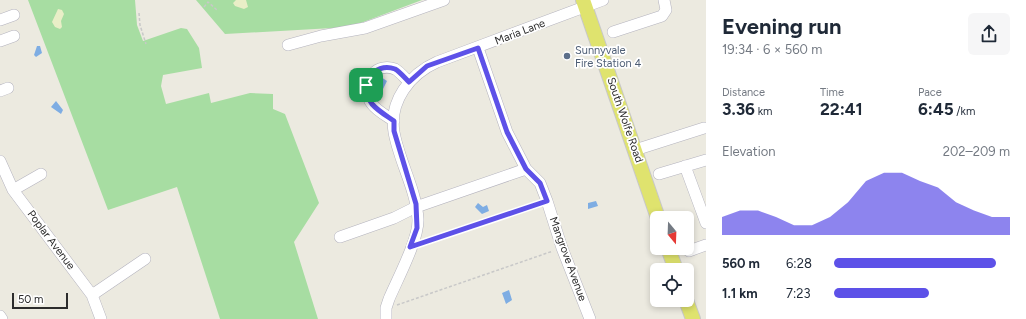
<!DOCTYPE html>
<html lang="en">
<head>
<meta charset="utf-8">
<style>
	:root { --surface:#fff; --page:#f6f6f7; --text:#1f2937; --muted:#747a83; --accent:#5d51e8 }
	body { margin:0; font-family:Figtree,sans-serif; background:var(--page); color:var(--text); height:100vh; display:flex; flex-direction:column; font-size:15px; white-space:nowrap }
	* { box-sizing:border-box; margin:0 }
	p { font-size:13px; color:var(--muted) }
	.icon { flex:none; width:22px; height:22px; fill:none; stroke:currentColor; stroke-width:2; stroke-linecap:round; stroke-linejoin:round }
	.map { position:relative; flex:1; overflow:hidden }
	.side { display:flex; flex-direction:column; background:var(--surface); width:320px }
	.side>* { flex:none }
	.needle { width:26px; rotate:161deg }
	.fabs { position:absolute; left:650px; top:211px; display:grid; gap:8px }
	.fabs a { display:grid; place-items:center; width:44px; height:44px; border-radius:6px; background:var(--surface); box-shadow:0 2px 6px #0003; font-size:20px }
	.scale { position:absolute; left:12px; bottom:10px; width:56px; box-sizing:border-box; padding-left:4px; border:2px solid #2c2c2c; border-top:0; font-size:11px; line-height:14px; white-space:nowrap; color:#2c2c2c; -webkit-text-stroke:3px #fff; paint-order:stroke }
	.pin { position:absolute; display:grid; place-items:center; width:34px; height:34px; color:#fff; margin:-17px; border-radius:8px; box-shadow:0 2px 6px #0006 }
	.round { display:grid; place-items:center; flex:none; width:42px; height:42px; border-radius:6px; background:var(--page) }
	.overview { display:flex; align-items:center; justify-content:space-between; height:68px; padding:0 16px }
	h1 { font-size:22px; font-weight:700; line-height:30px }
	.figures { display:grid; grid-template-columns:repeat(3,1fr); gap:6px; height:68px; padding:4px 16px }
	.figures div { display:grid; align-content:center }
	.figures b { font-size:17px; font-weight:700 }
	.figures small { font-size:11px; font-weight:400 }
	.figures p { font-size:11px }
	.chart { height:112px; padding:8px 16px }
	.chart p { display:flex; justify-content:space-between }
	.chart svg { width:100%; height:72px; margin-top:4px; fill:var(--accent); opacity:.7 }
	ul { padding:0 16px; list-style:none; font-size:13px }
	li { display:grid; grid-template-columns:64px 48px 1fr; align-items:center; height:30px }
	li i { height:10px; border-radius:5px; background:var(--accent) }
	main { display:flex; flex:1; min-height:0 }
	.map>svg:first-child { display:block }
	.green { fill:#a7dda2 }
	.sand { fill:#e9eec7 }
	.water { fill:#7eade3 }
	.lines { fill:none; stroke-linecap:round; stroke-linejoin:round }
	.minor-casing { stroke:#b4b3be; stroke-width:12 }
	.major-casing { stroke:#c8c8c8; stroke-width:16 }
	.path { stroke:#c8c8c8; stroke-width:1.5; stroke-dasharray:3 2; stroke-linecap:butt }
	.minor { stroke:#fff; stroke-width:11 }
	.major { stroke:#dfe36e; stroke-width:14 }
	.route-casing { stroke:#fff; stroke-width:8 }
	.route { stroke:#5d51e8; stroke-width:5 }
	.service-dot { fill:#5c6f8a; stroke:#fff; stroke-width:1.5 }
	.labels { text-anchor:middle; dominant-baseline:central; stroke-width:3.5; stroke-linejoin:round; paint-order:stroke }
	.street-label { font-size:11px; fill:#2c2c2c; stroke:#fff }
	.service-label { font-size:11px; fill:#4e5e75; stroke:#fff; text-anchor:start }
</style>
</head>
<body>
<main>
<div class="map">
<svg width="706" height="319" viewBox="0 0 706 319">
	<rect width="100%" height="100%" fill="#eceae0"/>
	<path class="green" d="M 28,0 L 135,0 L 137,25 L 143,41 L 181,28 L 187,29 L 199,48 L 202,68 L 163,75 L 161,86 L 166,104 L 209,93 L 211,103 L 250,93 L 273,94 L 273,109 L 285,114 L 319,203 L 294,242 L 318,319 L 220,319 L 177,187 L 108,210 Z
		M 196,0 L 422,0 L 350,27 L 225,34 Z"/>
	<path class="sand" d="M 236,0 L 246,0 L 248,7 L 244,9 L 235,6 L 233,3 Z
		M 58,9 L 62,10 L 64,14 L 61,21 L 62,27 L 60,29 L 55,27 L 52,22 Z"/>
	<path class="water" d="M 37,46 L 40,46 L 42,53 L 36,57 L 34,55 Z
		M 381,77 L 387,81 L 381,93 L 374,89 Z
		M 56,101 L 63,110 L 61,114 L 51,107 Z
		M 596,201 L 598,206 L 588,209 L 588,203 Z
		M 478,203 L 483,207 L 487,205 L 489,211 L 482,214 L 475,207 Z
		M 509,290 L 512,300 L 506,304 L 502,293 Z"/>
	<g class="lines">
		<g class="minor-casing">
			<path id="minor" d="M 0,20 L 14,15
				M 613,32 L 662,16 L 666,10 L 664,0
				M 0,41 L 14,36
				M 288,45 L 321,36 L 365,28 L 444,0
				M 478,48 L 507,132 L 526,169 L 540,183 L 547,201 L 562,248 L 590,319
				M 0,91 L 8,88
				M 394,121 C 387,116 377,111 372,104 C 359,87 373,61 395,69 C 399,71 405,78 409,82
				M 635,150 L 704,128
				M 0,161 L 13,190 L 92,295 L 101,319
				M 685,166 L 706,223
				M 659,174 L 706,160
				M 13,190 L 41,174
				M 340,237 L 394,218 L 416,207 L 526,169
				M 689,251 L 706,245
				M 92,295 L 145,259
				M 0,316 L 2,319
				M 386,319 L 386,308 L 389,299 C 397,280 419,239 418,219 C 416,189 399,161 394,132 C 389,101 410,74 437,62 L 603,0"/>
		</g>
		<g class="major-casing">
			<path id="major" d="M 583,0 L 658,218
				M 668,248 L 676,270
				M 686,300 L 693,319"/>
		</g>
		<path class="path" d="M 204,7 L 208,2 L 217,10
			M 139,13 L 140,25 L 146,44
			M 422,243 L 539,203
			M 397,305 L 553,251"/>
		<use href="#minor" class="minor"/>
		<use href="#major" class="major"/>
	</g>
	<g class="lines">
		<g class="route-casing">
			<path id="route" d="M 478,48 L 507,132 L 526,169 L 540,183 L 547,201 L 410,247 L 417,228 L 416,204 L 394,131 L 394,121 C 387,116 378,111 372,104 C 359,87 373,61 395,69 C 399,71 405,78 409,82 L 427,66 Z"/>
		</g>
		<use href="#route" class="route"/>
	</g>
	<circle class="service-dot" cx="567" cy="56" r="4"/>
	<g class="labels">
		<g class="street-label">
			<text transform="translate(520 32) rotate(-21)">Maria Lane</text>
			<text transform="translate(625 120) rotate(71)">South Wolfe Road</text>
			<text transform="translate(51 240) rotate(53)">Poplar Avenue</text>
			<text transform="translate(568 259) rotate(70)">Mangrove Avenue</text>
		</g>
		<g class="service-label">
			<text x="575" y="50">Sunnyvale<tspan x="575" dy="13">Fire Station 4</tspan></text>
		</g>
	</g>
</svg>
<div class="fabs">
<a><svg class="needle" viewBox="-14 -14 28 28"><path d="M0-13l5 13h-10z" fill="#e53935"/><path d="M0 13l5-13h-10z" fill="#747a83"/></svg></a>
<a><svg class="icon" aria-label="locate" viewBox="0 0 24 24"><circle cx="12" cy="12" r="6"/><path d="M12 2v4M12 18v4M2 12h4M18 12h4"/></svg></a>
</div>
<div class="scale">50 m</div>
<div class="pin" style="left:366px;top:85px;background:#1e9e55"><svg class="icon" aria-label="arrive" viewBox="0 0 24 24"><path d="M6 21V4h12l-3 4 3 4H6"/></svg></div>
</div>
<section class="side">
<div class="overview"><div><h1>Evening run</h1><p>19:34 · 6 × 560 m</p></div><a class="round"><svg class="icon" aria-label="share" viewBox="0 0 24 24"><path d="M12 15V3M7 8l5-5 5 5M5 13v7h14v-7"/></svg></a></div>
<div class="figures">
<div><p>Distance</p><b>3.36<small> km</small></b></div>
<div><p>Time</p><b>22:41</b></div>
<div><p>Pace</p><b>6:45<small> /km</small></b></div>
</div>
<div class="chart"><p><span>Elevation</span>202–209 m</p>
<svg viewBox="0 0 160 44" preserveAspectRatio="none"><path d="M0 44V33L10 29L20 29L30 33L40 38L50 38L60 33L70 24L80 11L90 6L100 6L110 11L120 15L130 24L140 29L150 33L160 33V44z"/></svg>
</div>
<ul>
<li><b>560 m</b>6:28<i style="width:92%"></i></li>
<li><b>1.1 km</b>7:23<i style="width:54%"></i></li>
</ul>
</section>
</main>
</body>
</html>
